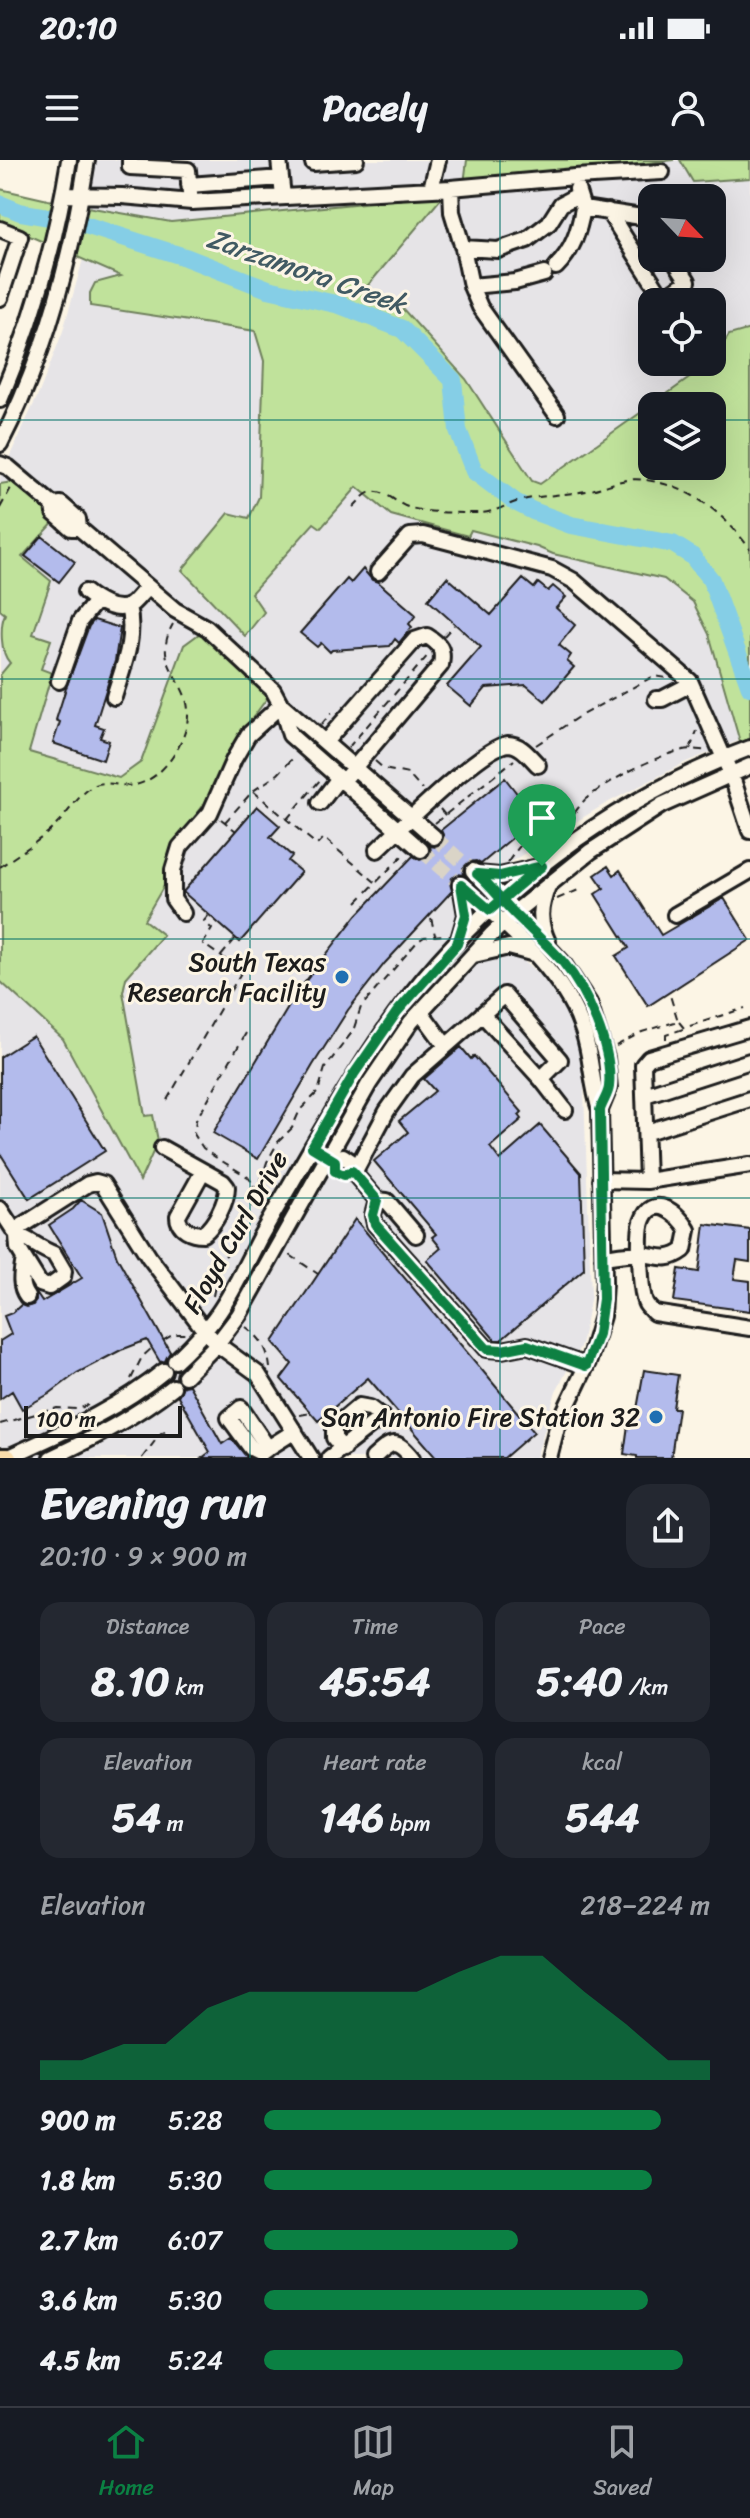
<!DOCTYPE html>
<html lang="en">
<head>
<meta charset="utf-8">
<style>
	:root { --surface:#171b24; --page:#242831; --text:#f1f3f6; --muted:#9ea1a6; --line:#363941; --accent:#0b8043 }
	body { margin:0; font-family:Sriracha,sans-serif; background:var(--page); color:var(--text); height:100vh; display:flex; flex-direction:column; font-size:30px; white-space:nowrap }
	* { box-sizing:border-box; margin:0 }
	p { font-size:26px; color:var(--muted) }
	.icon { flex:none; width:44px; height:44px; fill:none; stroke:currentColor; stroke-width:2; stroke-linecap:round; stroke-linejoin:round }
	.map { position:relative; height:1298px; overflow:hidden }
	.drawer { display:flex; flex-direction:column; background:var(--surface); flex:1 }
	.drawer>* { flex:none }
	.needle { width:52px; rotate:115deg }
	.fabs { position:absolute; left:638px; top:24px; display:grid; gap:16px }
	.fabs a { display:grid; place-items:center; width:88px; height:88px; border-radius:16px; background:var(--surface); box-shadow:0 8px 32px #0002; font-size:40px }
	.scale { position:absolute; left:24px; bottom:20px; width:158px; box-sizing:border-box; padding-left:8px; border:4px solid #1c1c1c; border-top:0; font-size:22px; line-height:28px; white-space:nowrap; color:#1c1c1c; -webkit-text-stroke:6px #fcf5e5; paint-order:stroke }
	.pin { position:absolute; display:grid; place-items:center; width:68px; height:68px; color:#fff; margin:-82px -34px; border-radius:50% 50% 50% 0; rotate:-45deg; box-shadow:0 0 8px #0007 }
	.pin .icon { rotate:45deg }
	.round { display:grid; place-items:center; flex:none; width:84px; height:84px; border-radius:24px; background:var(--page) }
	.headline { display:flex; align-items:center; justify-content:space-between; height:136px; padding:0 40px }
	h1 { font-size:44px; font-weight:700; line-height:60px }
	.metrics { display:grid; grid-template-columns:repeat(3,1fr); gap:12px; height:136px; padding:8px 40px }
	.metrics div { display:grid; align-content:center; border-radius:20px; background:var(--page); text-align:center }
	.metrics b { font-size:40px; font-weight:700 }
	.metrics small { font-size:22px; font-weight:400 }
	.metrics p { font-size:22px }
	.chart { height:224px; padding:16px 40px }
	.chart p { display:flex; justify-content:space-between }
	.chart svg { width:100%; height:144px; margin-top:8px; fill:var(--accent); opacity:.7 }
	ul { padding:0 40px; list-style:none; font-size:26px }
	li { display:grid; grid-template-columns:128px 96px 1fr; align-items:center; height:60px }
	li i { height:20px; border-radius:10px; background:var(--accent) }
	.status { display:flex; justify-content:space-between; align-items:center; height:56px; padding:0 40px; background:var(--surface); direction:ltr }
	.status svg { height:22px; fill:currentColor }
	header { display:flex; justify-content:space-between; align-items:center; height:104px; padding:0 40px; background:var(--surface); font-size:36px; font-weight:700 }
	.menu { display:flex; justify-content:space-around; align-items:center; height:112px; border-top:2px solid var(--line); background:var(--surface); font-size:22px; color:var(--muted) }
	.menu a { display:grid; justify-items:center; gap:4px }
	.menu .selected { color:var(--accent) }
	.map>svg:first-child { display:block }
	.built { fill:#e6e4e7; fill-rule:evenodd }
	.green { fill:#c0e29b; stroke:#6e7f5c; stroke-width:2; fill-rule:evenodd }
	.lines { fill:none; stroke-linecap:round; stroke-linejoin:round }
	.river { stroke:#85cee6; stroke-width:18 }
	.building { fill:#b3bbec; stroke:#1c1c1c; stroke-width:2 }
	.minor-tunnel { stroke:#dad4c7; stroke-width:14; stroke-dasharray:14 7; stroke-linecap:butt }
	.minor-casing { stroke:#1c1c1c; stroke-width:20 }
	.major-casing { stroke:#1c1c1c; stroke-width:24 }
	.path { stroke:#1c1c1c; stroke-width:2; stroke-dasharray:8 6; stroke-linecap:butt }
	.minor { stroke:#fcf5e5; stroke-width:14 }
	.major { stroke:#faddab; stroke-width:18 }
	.route-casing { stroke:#fff; stroke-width:16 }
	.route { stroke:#0b8043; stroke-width:10 }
	.grid { fill:none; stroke:#0f766e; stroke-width:2; stroke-opacity:0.55 }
	.poi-dot { fill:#1f6fb2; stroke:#fcf5e5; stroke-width:3 }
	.labels { text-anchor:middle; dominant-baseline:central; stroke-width:6; stroke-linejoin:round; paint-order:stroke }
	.poi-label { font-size:26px; fill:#1c1c1c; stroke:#fcf5e5; text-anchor:end }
	.street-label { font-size:26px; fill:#1c1c1c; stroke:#fcf5e5 }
	.water-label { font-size:28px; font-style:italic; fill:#415a63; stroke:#fcf5e5 }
</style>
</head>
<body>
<div class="status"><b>20:10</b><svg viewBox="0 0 49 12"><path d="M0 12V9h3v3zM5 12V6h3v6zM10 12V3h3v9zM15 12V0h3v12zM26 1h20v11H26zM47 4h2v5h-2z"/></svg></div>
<header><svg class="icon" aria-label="menu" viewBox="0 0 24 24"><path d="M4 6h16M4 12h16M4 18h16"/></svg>Pacely<svg class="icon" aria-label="person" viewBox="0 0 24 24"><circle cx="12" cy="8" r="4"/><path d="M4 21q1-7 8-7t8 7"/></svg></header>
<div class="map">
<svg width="750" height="1298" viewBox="0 0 750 1298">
	<rect width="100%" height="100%" fill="#fcf5e5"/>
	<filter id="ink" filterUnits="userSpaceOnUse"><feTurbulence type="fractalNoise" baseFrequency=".0125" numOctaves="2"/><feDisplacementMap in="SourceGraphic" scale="16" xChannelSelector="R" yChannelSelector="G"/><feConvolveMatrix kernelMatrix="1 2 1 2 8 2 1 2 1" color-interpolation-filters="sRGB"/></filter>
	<g filter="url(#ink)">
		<path class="built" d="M 93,0 L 750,0 L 750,232 L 712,246 L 652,246 L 550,328 L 532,321 L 466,220 L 364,130 L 443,36 L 171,62 L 87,47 ZM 652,38 L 712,38 L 712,98 L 652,98 ZM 652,142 L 712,142 L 712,202 L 652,202 Z
			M 83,99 L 123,117 L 363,195 L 597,405 L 664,419 L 693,442 L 709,474 L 740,580 L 686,602 L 605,644 L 512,701 L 469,746 L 521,799 L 546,820 L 572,862 L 583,902 L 591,1135 L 581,1185 L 556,1231 L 536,1298 L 0,1298 L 0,317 L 39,233 L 63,171 Z"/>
		<path class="green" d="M 467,0 L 674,0 L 464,24 Z
			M 680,0 L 750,0 L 750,18 L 693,22 Z
			M 0,29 L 48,40 L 171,62 L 444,35 L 364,130 L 403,149 L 466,219 L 532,321 L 540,324 L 712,202 L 729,175 L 750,169 L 750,617 L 709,474 L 693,442 L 664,419 L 553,394 L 537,387 L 471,370 L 468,376 L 391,355 L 357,327 L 321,368 L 314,363 L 251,433 L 264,452 L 245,476 L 182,410 L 229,353 L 249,358 L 259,337 L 264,201 L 255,171 L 90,146 L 90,133 L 95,123 L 121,116 L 0,63 ZM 652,246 L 712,246 L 712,306 L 652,306 Z
			M 12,322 L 57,359 L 22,397 L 51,421 L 33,474 L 51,480 L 41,509 L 52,513 L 29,592 L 119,618 L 141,602 L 184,485 L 207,468 L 273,530 L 230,589 L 209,638 L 171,688 L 165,724 L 144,760 L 163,775 L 126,818 L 123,832 L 145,956 L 153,955 L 158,981 L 140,1021 L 63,879 L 0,821 L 0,515 L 10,503 C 0,493 0,465 5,454 L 0,450 L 0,324 Z"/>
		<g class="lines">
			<path class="river" d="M 0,44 L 20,52 L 48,57
				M 85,65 L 185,97 L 268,129 L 340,145 L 402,169 L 453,220 L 458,270 L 474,311 L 515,342 L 533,351 L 571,365 L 673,384 L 692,396 L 711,420 L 750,527"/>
		</g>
		<path class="building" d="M 42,376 L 75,402 L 59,422 L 25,396 Z
			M 363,409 L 372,420 L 378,422 L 416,455 L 409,464 L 412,467 L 399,483 L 395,479 L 390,486 L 332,490 L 330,492 L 321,483 L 317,487 L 300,473 L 347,419 L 351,423 Z
			M 447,417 L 491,455 L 523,419 L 534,428 L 538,423 L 548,431 L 553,426 L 566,437 L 556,448 L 575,465 L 559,485 L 571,495 L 567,501 L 574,507 L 545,541 L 526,525 L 486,528 L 471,546 L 447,526 L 481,487 L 428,440 Z
			M 94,460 L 120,468 L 115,501 L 95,565 L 104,568 L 100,578 L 109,581 L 103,600 L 53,583 L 60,562 L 56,560 L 66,528 L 89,466 Z
			M 505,618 L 536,658 L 481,704 L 476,701 L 469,702 L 463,708 L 464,715 L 458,714 L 452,718 L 450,723 L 452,731 L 385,803 L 348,850 L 313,905 L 258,999 L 213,973 L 298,831 L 357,755 L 413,696 L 420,700 L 428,697 L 431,691 L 430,686 L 436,687 L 442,683 L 444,678 L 441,670 Z
			M 257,646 L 280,666 L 270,677 L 292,696 L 288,701 L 301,712 L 240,782 L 183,732 Z
			M 608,706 L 614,715 L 620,710 L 661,775 L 724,738 L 750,780 L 648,846 L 616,796 L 629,788 L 595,734 L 604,728 L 595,715 Z
			M 33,876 L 105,991 L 29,1039 L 0,993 L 0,897 Z
			M 461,887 L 471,899 L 474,896 L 522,952 L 519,955 L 522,959 L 490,987 L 500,1000 L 540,965 L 581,1013 L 584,1109 L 501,1180 L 495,1180 L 427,1100 L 441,1088 L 432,1077 L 436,1074 L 374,1001 L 408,972 L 399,961 L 435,931 L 424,919 Z
			M 81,1040 L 102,1053 L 117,1097 L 170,1192 L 165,1201 L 160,1202 L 147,1180 L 121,1190 L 77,1213 L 49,1234 L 22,1249 L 12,1231 L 0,1239 L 0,1181 L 11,1174 L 4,1156 L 12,1153 L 21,1145 L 26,1147 L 33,1145 L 36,1141 L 36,1133 L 42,1142 L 82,1118 L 49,1065 L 73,1049 Z
			M 355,1059 L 534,1272 L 504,1298 L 437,1298 L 368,1218 L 318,1261 L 281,1219 L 292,1204 L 273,1182 Z
			M 705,1064 L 750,1070 L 750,1102 L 737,1100 L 734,1119 L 750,1121 L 750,1151 L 674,1141 L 679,1109 L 699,1112 Z
			M 644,1210 L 678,1215 L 673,1248 L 678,1248 L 671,1298 L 637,1298 L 637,1296 L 624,1294 L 628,1265 L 634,1266 Z
			M 189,1225 L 222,1284 L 231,1278 L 248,1298 L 202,1298 L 210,1292 L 178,1236 L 183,1226 Z"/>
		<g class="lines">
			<path class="minor-tunnel" d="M 434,677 L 473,711
				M 421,690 L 460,724"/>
			<g class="minor-casing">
				<path id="minor" d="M 130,0 L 130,7 L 188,10 L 190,33
					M 279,0 L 281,18
					M 313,3 L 356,0
					M 189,25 L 281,18 L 283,37
					M 451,28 L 452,52 L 463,88 L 471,126 L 480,147 L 557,255
					M 431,29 L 438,0
					M 577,29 L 583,48 L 648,58 L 652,65
					M 63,35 L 122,36 L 192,42 L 451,28 L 575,17 L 662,12
					M 608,51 L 663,138 L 688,121 L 673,98
					M 0,69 L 20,77 L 0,138
					M 463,88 L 498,90 L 527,80 L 549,63 L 561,44 L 578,35
					M 556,107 C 573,90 579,71 583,48
					M 471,126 L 515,122 L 544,114
					M 0,240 C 32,164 56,82 69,0
					M 0,284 C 45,197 72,96 87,0
					M 0,304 L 8,307 L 53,345 L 61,344 L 78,359 L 79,368 L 175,450 L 207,468 L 273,530 L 281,545 L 290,575 L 421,690
					M 53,345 L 54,353 L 71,368 L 79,368
					M 378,412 L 410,376 L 423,375 L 552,409 L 574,421 L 690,521 L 731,614 L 750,671
					M 85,432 C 95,440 115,453 129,446 C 135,443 142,432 148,427
					M 59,521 L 80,461 L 96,441
					M 114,537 C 123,507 136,478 128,446
					M 656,539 L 662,539 L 691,524
					M 282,545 L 434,677
					M 325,582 L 415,480 L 427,476 C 440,484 444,489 441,505 L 343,621
					M 320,643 L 339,618
					M 377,690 C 398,670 483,586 508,584 C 521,584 530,597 538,605
					M 473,711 L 493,728 L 562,802 L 589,843 L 606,898 L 609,928 L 600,950
					M 477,714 L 500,716 L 534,708
					M 460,724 C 504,763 565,812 583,871 C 592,897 591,924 600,950 L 604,1122 L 602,1156 L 589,1200 L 557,1267 L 549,1298
					M 548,726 C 540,747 538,761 548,782
					M 183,753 L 173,739 L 173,710 L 180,687 L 210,653 L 234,599 L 248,575 L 281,545
					M 675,755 L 750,711
					M 459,779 L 466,755 L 461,726
					M 474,795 L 509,787 L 531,793
					M 421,852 L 446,886
					M 482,854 L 541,919
					M 645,935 L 750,901
					M 647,972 L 750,939
					M 162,988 L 223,1022 L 227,1027 C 227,1042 215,1065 203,1074 C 192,1074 178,1069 178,1056 L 203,1011
					M 323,993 L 335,1001 L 343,996 L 352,1002 L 352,1011 L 377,1040 L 373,1055 L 375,1064 L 487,1189 L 502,1190 L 527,1185 L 586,1206
					M 354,1013 L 387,951 L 412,916 L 504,835 L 560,900 L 541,919 L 565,950
					M 601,1020 L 647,1021 L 750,1005
					M 647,1021 L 643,905 L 649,898 L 750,868
					M 377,1040 L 387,1041 L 416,1075
					M 0,1049 L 17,1075 L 18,1088 L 24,1098 L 40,1124 L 49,1127 L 63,1117 L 64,1111 L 54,1094 C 40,1089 31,1080 17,1075
					M 14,1071 L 88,1024 L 96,1022 L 103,1024 L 149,1097 L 205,1171 L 217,1184 L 258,1214 L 311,1298
					M 603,1097 C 614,1096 626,1093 638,1094 C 657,1094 665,1104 684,1090 L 688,1070 C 679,1053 652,1032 642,1062 C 638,1073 640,1134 646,1144 C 648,1147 651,1150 654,1153 L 750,1168
					M 24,1098 C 22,1112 18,1125 27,1137
					M 175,1201 C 193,1184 210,1167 223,1146 C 237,1124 248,1100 260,1077 C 277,1047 295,1017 312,987 C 338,942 365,897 396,854 C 482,736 613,639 750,588
					M 185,1216 L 217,1184 L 239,1155 L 369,924 L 411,862 L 492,774 L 514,753 L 591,691 L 662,645 L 750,606
					M 268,1288 L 261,1293 L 251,1288 L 229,1258 L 241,1248 L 268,1288 L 295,1271
					M 6,1298 C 61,1273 117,1250 164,1211
					M 51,1298 C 94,1278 135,1257 173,1227
					M 329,1298 L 382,1257 L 370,1248 L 359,1246 L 334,1267 L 334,1278 L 343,1289
					M 373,1298 C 391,1282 395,1277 412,1298"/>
			</g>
			<g class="major-casing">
				<path id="major" d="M 0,1298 L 7,1298"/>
			</g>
			<path class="path" d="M 353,347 C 359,342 364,333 372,332 C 387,330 397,345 411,348 C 429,353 459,353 479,353 C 494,353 505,345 519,341 C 542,335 564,335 586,331 C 613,326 622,315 652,321 C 694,329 725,355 750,389
				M 0,348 L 11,328
				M 444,476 L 454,465
				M 321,565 L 331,553
				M 536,585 L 578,557 L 654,516 L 666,518
				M 348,588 L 430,493
				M 690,589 L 697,571
				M 375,601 L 384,609 L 408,614 L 422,630
				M 253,631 L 317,685 L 324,678 L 375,722
				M 440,649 L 449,660
				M 221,659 L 236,671
				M 287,659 L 320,620
				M 225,662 L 253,631 L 278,614 L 294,597
				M 435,663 L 514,600
				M 508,702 C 531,668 535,676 567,659 C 576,654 580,643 588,637 C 616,617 650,598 683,590 C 691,588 700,591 708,590
				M 0,707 C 18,694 38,682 54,667 C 67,655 78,635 93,626 C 107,619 120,628 135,625 C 163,620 190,579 188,550 C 186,518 151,503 173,464
				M 557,739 L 581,729
				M 357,742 L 404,694
				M 431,758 L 435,775
				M 221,796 L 236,778
				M 679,862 L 684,868 L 745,848
				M 246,873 L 196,960 L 194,974 L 203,988 L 212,995 L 248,1017 L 251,1021 L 250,1024 L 258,1029
				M 666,879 L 666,875 L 683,869
				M 616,886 L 642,872 L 678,861 L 669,832
				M 167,940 L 242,811 L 203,784 L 212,769 L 204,761 L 209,755
				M 290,1095 L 318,1114
				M 213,1136 L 218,1109 L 251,1051 L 267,1002 L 278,982 L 292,968 L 300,950 L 318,932 L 325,908 L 353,871 L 361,847 L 417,782 L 424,777 L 443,775
				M 246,1167 C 261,1178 268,1189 270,1208
				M 164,1180 L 174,1174 L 185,1174
				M 131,1219 L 142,1197 L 152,1188
				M 300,1255 L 311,1253
				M 0,1264 L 57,1248 L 78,1249 L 88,1245
				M 142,1298 L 161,1273 L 170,1268"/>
			<use href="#minor" class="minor"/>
			<use href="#major" class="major"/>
		</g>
	</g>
	<g class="lines" filter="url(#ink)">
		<g class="route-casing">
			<path id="route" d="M 542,706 C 524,720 507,735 490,750 L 461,725 L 466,755 L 457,784 L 397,852 L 354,914 L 312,987 L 335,1001 L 335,1011 L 344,1015 L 352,1011 L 354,1013 L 377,1040 L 373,1055 L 375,1064 L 487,1189 L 502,1190 L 527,1185 L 586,1206 L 598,1174 L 603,1139 L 600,950 C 602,943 608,935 609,927 C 613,889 587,831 563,802 C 548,785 531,770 515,754 C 502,741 491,726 477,714 L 500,716 L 542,706"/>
		</g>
		<use href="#route" class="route"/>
	</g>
	<path class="grid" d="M 250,0 L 250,1298M 500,0 L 500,1298M 0,260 L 652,260M 712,260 L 750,260M 0,519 L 750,519M 0,779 L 750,779M 0,1038 L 750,1038"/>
	<g class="poi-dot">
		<circle cx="342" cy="817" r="8"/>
		<circle cx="656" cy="1257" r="8"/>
	</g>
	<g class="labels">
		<g class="poi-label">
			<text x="326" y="802">South Texas<tspan x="326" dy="30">Research Facility</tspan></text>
			<text x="640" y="1257">San Antonio Fire Station 32</text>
		</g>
		<g class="street-label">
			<text transform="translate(235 1072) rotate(-60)">Floyd Curl Drive</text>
		</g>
		<g class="water-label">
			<text transform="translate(307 111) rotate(19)">Zarzamora Creek</text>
		</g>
	</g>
</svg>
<div class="fabs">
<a><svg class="needle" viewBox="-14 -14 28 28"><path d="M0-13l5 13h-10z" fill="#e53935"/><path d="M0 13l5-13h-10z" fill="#9ea1a6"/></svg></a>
<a><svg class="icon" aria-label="locate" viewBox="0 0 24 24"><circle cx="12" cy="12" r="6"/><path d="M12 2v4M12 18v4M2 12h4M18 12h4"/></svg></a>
<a><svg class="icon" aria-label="layers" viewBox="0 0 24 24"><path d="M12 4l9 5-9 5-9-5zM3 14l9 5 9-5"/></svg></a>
</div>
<div class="scale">100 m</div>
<div class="pin" style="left:542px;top:706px;background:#1e9e55"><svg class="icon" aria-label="arrive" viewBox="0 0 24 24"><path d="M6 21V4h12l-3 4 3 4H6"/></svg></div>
</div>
<section class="drawer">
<div class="headline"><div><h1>Evening run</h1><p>20:10 · 9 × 900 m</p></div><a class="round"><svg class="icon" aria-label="share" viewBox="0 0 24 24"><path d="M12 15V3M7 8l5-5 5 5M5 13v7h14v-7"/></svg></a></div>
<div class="metrics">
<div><p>Distance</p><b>8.10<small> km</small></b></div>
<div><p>Time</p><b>45:54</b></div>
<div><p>Pace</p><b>5:40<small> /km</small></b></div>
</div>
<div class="metrics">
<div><p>Elevation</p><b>54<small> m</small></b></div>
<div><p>Heart rate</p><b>146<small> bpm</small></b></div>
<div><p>kcal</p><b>544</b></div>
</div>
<div class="chart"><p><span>Elevation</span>218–224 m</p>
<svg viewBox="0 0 160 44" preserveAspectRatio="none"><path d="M0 44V38L10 38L20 33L30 33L40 22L50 17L60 17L70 17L80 17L90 17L100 11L110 6L120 6L130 17L140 27L150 38L160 38V44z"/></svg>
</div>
<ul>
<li><b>900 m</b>5:28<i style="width:89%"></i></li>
<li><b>1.8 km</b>5:30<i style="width:87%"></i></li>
<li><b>2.7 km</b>6:07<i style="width:57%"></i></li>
<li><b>3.6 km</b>5:30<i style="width:86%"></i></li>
<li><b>4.5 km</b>5:24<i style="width:94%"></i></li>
</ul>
</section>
<nav class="menu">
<a class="selected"><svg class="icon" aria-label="home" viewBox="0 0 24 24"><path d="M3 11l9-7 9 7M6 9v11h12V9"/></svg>Home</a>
<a><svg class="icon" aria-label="map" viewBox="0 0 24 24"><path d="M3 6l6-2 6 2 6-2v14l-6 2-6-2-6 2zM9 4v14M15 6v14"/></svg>Map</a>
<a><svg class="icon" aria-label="saved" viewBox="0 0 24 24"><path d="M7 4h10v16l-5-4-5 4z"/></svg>Saved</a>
</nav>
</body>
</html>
